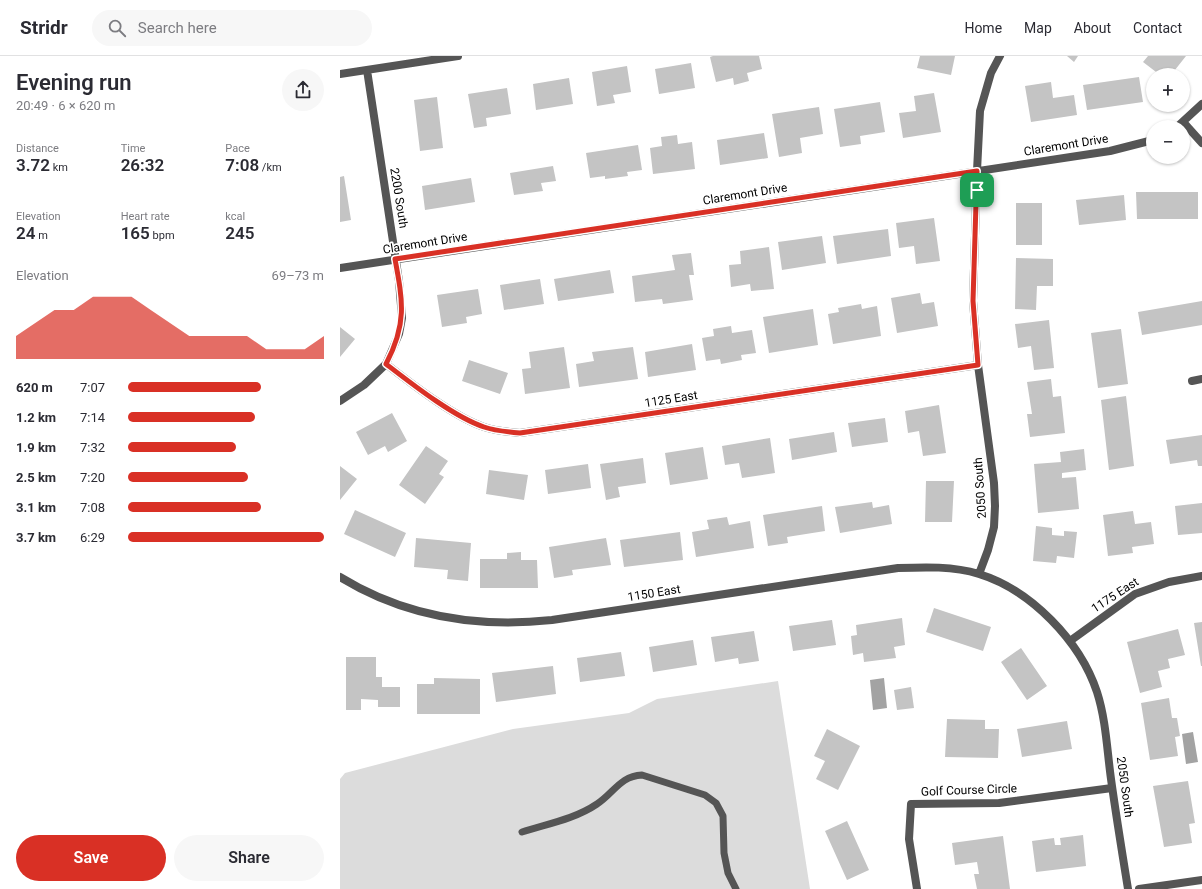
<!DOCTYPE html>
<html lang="en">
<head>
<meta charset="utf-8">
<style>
	:root { --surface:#fff; --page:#f7f7f7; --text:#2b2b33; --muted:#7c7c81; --line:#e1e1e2; --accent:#d93025 }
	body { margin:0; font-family:Roboto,sans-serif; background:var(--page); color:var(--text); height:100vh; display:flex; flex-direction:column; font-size:15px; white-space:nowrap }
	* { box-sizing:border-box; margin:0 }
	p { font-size:13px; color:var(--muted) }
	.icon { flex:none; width:22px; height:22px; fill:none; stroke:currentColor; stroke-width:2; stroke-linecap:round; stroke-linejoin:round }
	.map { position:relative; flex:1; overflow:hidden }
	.side { display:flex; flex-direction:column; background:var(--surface); width:340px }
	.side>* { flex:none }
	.controls { position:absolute; left:806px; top:12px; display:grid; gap:8px }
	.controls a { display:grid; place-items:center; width:44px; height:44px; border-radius:50%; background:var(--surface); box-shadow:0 1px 3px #0004; font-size:20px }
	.pin { position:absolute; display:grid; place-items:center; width:34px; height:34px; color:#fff; margin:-17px; border-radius:8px; box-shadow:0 2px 6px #0006 }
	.round { display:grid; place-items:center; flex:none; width:42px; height:42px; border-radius:21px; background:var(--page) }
	.summary { display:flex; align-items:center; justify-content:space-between; height:68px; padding:0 16px }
	h1 { font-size:22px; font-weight:600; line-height:30px }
	.stats { display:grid; grid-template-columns:repeat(3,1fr); gap:6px; height:68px; padding:4px 16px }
	.stats div { display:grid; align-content:center }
	.stats b { font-size:17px; font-weight:600 }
	.stats small { font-size:11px; font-weight:400 }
	.stats p { font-size:11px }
	.chart { height:112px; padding:8px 16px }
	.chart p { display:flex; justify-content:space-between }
	.chart svg { width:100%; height:72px; margin-top:4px; fill:var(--accent); opacity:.7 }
	.action { display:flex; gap:8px; margin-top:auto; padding:8px 16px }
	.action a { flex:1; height:46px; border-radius:24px; background:var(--accent); color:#fff; font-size:16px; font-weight:600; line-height:46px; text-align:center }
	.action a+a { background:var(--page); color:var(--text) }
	ul { padding:0 16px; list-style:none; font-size:13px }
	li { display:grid; grid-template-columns:64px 48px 1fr; align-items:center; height:30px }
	li i { height:10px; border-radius:5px; background:var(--accent) }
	header { display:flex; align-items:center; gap:24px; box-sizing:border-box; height:56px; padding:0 20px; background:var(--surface); border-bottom:1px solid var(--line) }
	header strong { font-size:19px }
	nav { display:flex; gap:22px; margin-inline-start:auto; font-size:14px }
	.search { width:280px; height:36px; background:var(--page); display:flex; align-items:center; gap:10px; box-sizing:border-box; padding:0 14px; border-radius:22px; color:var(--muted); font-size:15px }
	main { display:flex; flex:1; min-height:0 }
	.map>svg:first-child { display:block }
	.green { fill:#dcdcdc }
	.water { fill:#a3a3a3 }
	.building { fill:#c4c4c4 }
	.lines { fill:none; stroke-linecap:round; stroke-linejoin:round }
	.service { stroke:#555; stroke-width:7 }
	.minor { stroke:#555; stroke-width:8 }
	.route-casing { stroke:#fff; stroke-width:8 }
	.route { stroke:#d93025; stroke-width:5 }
	.labels { text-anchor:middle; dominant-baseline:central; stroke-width:3.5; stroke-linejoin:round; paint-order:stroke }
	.street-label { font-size:12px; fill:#000; stroke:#fff }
</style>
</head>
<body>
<header>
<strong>Stridr</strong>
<div class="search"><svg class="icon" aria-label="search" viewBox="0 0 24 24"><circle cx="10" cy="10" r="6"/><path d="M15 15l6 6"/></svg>Search here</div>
<nav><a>Home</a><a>Map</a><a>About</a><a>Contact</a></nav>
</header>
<main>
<section class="side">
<div class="summary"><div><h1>Evening run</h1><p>20:49 · 6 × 620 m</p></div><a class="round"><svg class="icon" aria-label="share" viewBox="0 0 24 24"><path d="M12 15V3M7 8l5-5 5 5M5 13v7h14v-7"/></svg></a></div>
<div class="stats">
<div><p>Distance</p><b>3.72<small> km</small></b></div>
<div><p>Time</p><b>26:32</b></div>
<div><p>Pace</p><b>7:08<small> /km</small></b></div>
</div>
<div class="stats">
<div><p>Elevation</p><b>24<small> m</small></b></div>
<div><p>Heart rate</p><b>165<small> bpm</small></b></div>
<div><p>kcal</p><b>245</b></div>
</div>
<div class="chart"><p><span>Elevation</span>69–73 m</p>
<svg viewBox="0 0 160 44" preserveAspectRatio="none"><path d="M0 44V30L10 22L20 14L30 14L40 6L50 6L60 6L70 14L80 22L90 30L100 30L110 30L120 30L130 38L140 38L150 38L160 30V44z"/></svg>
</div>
<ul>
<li><b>620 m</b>7:07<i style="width:68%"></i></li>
<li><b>1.2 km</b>7:14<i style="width:65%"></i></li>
<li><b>1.9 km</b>7:32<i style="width:55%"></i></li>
<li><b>2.5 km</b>7:20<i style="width:61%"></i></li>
<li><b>3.1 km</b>7:08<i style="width:68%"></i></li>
<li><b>3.7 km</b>6:29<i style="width:100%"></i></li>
</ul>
<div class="action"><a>Save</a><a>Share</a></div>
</section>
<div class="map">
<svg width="862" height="833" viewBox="0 0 862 833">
	<rect width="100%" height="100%" fill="#fff"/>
	<path class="green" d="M 438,625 L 470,833 L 0,833 L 0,723 L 5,717 L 173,673 L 289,657 L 317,643 Z"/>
	<path class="water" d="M 544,622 L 547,652 L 533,654 L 530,624 Z
		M 853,676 L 858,706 L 846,708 L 842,678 Z"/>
	<path class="building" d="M 373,0 L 419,0 L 422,13 L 407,17 L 409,25 L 394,29 L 393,22 L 376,26 L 370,1 Z
		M 580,0 L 615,0 L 611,19 L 577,12 Z
		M 727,0 L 738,0 L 734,6 Z
		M 808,0 L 846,0 L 831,19 L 820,19 L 803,6 Z
		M 351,7 L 355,32 L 319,38 L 315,13 Z
		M 287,10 L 291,36 L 273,39 L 275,47 L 257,50 L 252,16 Z
		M 799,21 L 803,46 L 747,54 L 743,29 Z
		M 229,22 L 233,48 L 196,54 L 193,28 Z
		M 711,26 L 713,42 L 734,39 L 737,59 L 691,66 L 685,30 Z
		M 167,32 L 171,58 L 146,62 L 147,70 L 134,72 L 128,38 Z
		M 594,37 L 601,76 L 563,82 L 559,57 L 576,55 L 574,40 Z
		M 97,41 L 103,92 L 80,95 L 74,44 Z
		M 540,46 L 545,76 L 520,80 L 521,88 L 500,91 L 494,53 Z
		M 479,51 L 483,78 L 460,82 L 462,97 L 439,101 L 432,58 Z
		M 424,77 L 428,102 L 380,109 L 377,84 Z
		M 337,79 L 338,88 L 352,86 L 355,113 L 313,118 L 310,92 L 322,90 L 321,81 Z
		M 298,89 L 302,114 L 287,116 L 288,120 L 265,123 L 265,120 L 250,122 L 246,97 Z
		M 213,110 L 216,125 L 201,127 L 203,135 L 174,139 L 170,117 Z
		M 4,120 L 11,164 L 0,166 L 0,121 Z
		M 131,122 L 135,146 L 85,154 L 82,130 Z
		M 796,136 L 858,136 L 858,163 L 797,163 Z
		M 784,139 L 786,164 L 739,169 L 736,144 Z
		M 676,147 L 702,147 L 702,189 L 676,189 Z
		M 594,162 L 600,205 L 576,208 L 574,190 L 559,192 L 556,167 Z
		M 548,173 L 551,200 L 497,208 L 493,180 Z
		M 482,180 L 486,207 L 442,214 L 438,186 Z
		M 429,191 L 434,233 L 411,235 L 410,228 L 391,231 L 389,209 L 401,208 L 400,195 Z
		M 351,197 L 354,219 L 349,219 L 353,244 L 323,248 L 322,243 L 295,246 L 292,220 L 335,214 L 332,199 Z
		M 676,202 L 713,203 L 713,230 L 697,230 L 696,254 L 675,253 Z
		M 270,214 L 274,237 L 218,245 L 214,223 Z
		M 200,223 L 204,248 L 164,254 L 160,229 Z
		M 138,233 L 142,258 L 126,261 L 127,267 L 102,271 L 97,239 Z
		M 580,237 L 582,248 L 594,246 L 598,270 L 557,277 L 551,242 Z
		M 862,245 L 862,269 L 802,279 L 798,256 Z
		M 521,248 L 522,253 L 537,250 L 541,280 L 493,288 L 488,258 L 499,256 L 498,252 Z
		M 473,253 L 478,289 L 429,297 L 423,261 Z
		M 709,264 L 714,312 L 694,314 L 691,290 L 678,292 L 675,268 Z
		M 391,270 L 392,277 L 412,274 L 416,297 L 401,299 L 402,304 L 381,308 L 380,303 L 366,305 L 362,282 L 374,280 L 373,273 Z
		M 0,271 L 15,283 L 0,301 Z
		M 781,273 L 788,328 L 758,332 L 751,277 Z
		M 352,288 L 356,314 L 308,321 L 305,296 Z
		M 224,291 L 230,332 L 185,338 L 182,313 L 191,312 L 189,296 Z
		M 293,291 L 298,323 L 239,331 L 236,308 L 254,305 L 252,296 Z
		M 129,304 L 168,317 L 160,338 L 122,325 Z
		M 711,323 L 713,341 L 721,340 L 725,377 L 690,381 L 687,358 L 692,358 L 687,326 Z
		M 786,340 L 794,410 L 769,414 L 761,344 Z
		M 599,349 L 606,397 L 583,400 L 579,375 L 568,377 L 565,355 Z
		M 52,357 L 67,385 L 48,396 L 45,390 L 28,399 L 16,376 Z
		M 545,362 L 548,386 L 512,391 L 508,367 Z
		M 494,376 L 497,396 L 452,404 L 449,383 Z
		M 862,379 L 862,410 L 858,410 L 857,404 L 830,408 L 826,384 Z
		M 430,382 L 435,417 L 402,422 L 399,407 L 385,409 L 382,390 Z
		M 86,390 L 108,405 L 99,418 L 104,421 L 85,448 L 59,429 Z
		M 363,391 L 368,423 L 330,429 L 325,397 Z
		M 744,393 L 746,414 L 722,417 L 722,422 L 736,421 L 739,453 L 698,457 L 694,408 L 721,406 L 720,396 Z
		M 303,402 L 306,427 L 278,431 L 280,441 L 266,444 L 260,408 Z
		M 248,408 L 251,432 L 208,438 L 205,414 Z
		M 0,410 L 17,423 L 0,444 Z
		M 149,414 L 188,419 L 184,444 L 146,438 Z
		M 586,425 L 614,425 L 612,466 L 585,466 Z
		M 532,446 L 533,452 L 549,449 L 552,468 L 500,477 L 495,451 Z
		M 862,447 L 862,477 L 838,479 L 835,450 Z
		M 482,450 L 485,475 L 447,481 L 448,487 L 428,490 L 423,459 Z
		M 15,454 L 66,477 L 55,501 L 4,478 Z
		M 793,455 L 795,468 L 811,466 L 814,488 L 792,491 L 793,497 L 768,500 L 763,459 Z
		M 387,461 L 389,469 L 410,465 L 414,492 L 356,501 L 352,476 L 369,473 L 367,464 Z
		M 696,470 L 712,472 L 712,479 L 724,480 L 724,475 L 737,476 L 734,502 L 717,500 L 716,507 L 693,505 Z
		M 340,476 L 343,504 L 284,511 L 280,484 Z
		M 76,482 L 131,487 L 128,525 L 107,523 L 108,514 L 74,511 Z
		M 266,482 L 271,509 L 232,514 L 233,519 L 214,522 L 209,491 Z
		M 181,496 L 181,504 L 197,504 L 198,532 L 140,532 L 140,503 L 167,503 L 167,497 Z
		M 594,552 L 651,571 L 643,595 L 586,576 Z
		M 562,562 L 565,589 L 554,591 L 556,602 L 524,606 L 523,597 L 513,599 L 511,580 L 517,579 L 516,569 Z
		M 492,564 L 496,589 L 453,595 L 449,570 Z
		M 862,566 L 862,610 L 861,610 L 854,567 Z
		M 838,573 L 845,599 L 828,603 L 830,612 L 818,615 L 822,631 L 800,637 L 787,586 Z
		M 414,575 L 419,605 L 399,608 L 398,602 L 375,606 L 371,581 Z
		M 353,584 L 357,609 L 313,616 L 309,591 Z
		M 681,592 L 707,630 L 687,644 L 661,606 Z
		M 281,596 L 285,620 L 240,626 L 237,602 Z
		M 6,601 L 36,601 L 36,621 L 42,621 L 42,631 L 60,631 L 60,651 L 38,651 L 38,644 L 21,643 L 21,654 L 6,654 Z
		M 213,610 L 216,638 L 156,646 L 152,617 Z
		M 94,622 L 140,623 L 140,658 L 77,658 L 77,628 L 94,628 Z
		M 571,631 L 574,652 L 557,654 L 554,634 Z
		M 829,642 L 832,662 L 837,662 L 840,680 L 835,681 L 838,700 L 810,704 L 801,647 Z
		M 607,663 L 645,664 L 645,673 L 659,673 L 658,702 L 605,701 Z
		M 727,665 L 732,693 L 682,701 L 677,673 Z
		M 487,673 L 520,690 L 498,734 L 476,723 L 485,705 L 474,700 Z
		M 848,725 L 855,767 L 849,768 L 852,787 L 824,791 L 813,730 Z
		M 507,765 L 529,814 L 507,824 L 485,775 Z
		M 743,779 L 746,810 L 696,816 L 692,785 L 714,782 L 715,789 L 721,789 L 720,782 Z
		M 663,780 L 670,833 L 637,833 L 634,818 L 639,818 L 637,806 L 615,809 L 612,787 Z"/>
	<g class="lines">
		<path class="service" d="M 182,776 C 207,768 235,763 257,748 C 274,737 280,720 302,719 L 365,739 L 376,747 L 383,760 L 384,797 L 388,817 L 396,833"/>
		<path class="minor" d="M 0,18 L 118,0
			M 844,67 L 862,87
			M 837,71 L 862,48
			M 0,212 L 770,95 L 813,84
			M 46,308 C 72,328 114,361 144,371 C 156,375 168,376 180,377 L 638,309
			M 852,325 L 862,323
			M 0,345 L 24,329 L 46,308 L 59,278 L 62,262 L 59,225 L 27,14
			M 639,518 L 648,494 L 654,471 L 655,450 L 654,427 L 638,309 L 633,245 L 637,115 L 640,55 L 651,17 L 660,0
			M 0,521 C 65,561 137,572 212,564 L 558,512 C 585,511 613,510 639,518 C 691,534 740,585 757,636 C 766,664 767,694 771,723 C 776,759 782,796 788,833
			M 730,585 L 795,538 L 829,526 L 862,520
			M 577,833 L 569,783 L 571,748 L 659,747 L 772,732
			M 799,833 L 862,824"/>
	</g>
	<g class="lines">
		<g class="route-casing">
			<path id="route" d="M 637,115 L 633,245 L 638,309 L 180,377 C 168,376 156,375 144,371 C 114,361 72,328 46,308 C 67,268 63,246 55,203 Z"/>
		</g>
		<use href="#route" class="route"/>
	</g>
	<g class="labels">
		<g class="street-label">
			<text transform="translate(726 89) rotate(-9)">Claremont Drive</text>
			<text transform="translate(405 138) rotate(-9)">Claremont Drive</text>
			<text transform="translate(59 142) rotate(81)">2200 South</text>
			<text transform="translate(85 187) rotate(-9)">Claremont Drive</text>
			<text transform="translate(331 343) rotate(-9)">1125 East</text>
			<text transform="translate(640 432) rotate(-94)">2050 South</text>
			<text transform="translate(314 537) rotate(-9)">1150 East</text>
			<text transform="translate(775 539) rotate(-33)">1175 East</text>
			<text transform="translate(785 731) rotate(82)">2050 South</text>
			<text transform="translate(629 734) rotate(-2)">Golf Course Circle</text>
		</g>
	</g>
</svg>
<div class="controls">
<a>+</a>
<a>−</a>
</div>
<div class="pin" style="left:637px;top:134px;background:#1e9e55"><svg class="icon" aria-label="arrive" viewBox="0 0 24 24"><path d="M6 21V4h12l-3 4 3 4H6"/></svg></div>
</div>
</main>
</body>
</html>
